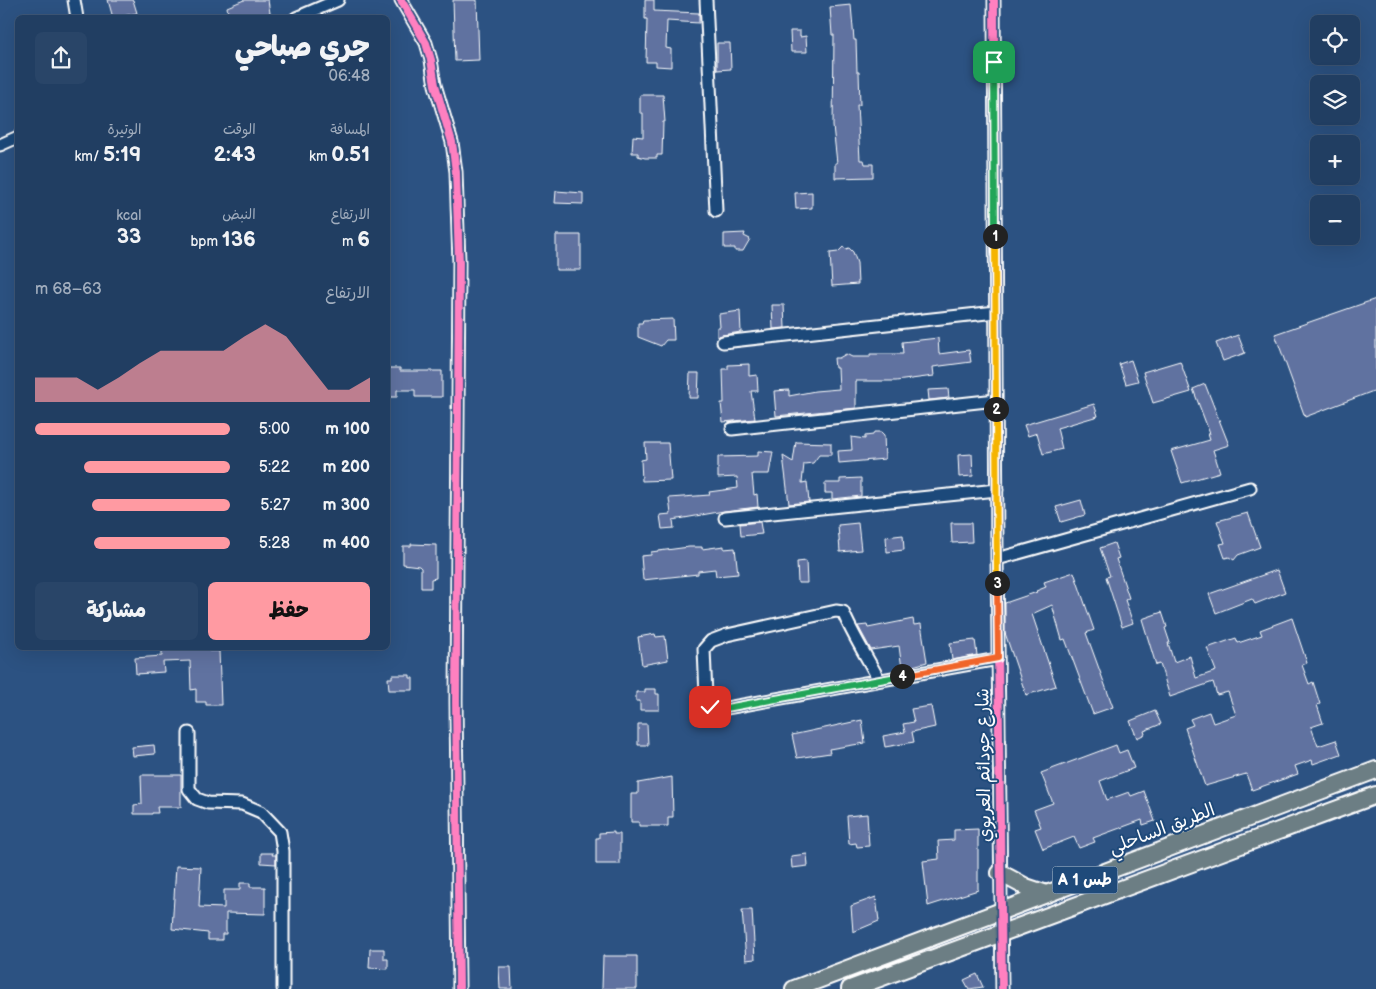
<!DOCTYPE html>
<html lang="ar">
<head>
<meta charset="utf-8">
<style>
	:root { --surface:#213e62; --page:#294568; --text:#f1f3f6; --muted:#a2aebe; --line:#3e5777; --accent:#ff9aa2 }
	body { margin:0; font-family:"Balsamiq Sans","Playpen Sans Arabic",sans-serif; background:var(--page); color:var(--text); direction:rtl; height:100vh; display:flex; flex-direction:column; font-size:19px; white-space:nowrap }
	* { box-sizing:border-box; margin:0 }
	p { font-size:16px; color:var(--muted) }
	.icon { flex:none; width:28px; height:28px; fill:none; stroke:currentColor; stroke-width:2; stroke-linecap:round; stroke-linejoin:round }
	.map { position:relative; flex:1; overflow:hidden; direction:ltr }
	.side { position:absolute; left:15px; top:15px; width:375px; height:635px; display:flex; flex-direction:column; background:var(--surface); border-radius:8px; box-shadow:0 5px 20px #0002,0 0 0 1px var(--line); direction:rtl }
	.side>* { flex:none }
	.buttons { position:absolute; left:1310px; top:15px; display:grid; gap:10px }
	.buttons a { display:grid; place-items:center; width:50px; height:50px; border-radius:8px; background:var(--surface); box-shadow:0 5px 20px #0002,0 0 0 1px var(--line); font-size:25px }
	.pin { position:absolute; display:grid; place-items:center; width:42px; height:42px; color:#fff; margin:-21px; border-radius:10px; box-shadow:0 2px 8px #0006 }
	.km { position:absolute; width:25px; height:25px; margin:-12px; border-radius:50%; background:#222; color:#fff; font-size:14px; line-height:25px; text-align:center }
	.round { display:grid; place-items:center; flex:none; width:52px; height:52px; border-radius:8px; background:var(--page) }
	.head { display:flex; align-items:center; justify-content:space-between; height:85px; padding:0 20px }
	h1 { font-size:28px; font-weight:800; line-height:38px }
	.stats { display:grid; grid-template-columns:repeat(3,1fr); gap:8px; height:85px; padding:5px 20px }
	.stats div { display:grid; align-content:center }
	.stats b { font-size:21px; font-weight:800 }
	.stats small { font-size:14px; font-weight:400 }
	.stats p { font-size:14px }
	.chart { height:140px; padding:10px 20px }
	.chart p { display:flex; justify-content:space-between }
	.chart svg { width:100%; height:90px; margin-top:5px; fill:var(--accent); opacity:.7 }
	.button { display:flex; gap:10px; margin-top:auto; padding:10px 20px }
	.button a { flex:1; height:58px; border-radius:8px; background:var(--accent); color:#111; font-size:20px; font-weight:800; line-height:58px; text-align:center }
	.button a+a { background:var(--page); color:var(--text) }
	ul { padding:0 20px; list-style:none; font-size:16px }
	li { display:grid; grid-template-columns:80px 60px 1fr; align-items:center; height:38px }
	li i { height:12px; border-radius:6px; background:var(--accent) }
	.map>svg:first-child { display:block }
	.building { fill:#6172a0; stroke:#fff }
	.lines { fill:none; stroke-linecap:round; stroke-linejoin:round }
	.minor-casing { stroke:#fff; stroke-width:15 }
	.highway-casing { stroke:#fff; stroke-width:20 }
	.minor { stroke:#1f4a7a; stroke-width:11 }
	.highway { stroke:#6c7e84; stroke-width:16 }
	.cycleway-casing { stroke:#1f4a7a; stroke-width:11 }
	.cycleway { stroke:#ff80c0; stroke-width:8 }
	.split-1-casing { stroke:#fff; stroke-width:10 }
	.split-2-casing { stroke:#fff; stroke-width:10 }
	.split-3-casing { stroke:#fff; stroke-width:10 }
	.split-4-casing { stroke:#fff; stroke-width:10 }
	.split-5-casing { stroke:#fff; stroke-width:10 }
	.split-1 { stroke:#22a559; stroke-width:6 }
	.split-2 { stroke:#f5b400; stroke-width:6 }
	.split-3 { stroke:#f5b400; stroke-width:6 }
	.split-4 { stroke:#f0652b; stroke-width:6 }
	.split-5 { stroke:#22a559; stroke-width:6 }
	.labels { text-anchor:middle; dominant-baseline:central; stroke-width:4; stroke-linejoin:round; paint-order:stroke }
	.shield { fill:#1f4a7a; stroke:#bcc9d7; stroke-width:1 }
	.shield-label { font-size:16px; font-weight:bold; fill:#fff }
	.street-label { font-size:18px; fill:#fff; stroke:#1f4a7a }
</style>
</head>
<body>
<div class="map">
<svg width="1376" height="989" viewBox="0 0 1376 989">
	<rect width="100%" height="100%" fill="#2c5282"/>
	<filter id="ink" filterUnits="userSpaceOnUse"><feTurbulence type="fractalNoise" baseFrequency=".02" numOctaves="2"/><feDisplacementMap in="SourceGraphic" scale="10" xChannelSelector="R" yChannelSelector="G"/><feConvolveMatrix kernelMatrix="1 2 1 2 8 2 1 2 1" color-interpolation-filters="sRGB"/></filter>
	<g filter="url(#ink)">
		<path class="building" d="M 108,0 L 133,0 L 137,13 L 113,18 Z
			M 244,0 L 268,0 L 270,13 L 260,18 L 229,18 L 227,7 Z
			M 453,0 L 477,0 L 479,60 L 455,61 Z
			M 645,0 L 654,0 L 654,11 L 699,13 L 699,23 L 667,21 L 666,48 L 671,49 L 671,67 L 656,66 L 656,62 L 646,62 L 647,19 L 645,19 Z
			M 851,5 L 854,40 L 856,40 L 857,72 L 859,72 L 860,105 L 857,105 L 860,160 L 864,160 L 865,164 L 873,164 L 873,177 L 835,178 L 835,163 L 837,163 L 833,126 L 834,35 L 832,35 L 830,7 Z
			M 790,31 L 800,31 L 800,37 L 806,36 L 807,52 L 791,52 Z
			M 717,43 L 730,43 L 731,69 L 717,70 Z
			M 640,95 L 663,95 L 665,122 L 663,122 L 662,155 L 657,155 L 657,158 L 645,158 L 638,156 L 638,153 L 632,153 L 633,136 L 643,137 L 643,113 L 640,113 Z
			M 556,191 L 583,193 L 583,204 L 555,203 Z
			M 812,192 L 812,208 L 796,209 L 795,193 Z
			M 745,233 L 744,236 L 750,239 L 743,251 L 735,251 L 735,248 L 724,248 L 724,234 Z
			M 556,235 L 581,235 L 581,270 L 556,270 Z
			M 843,247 L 846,249 L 849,248 L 853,252 L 857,263 L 858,284 L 832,286 L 830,253 L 838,252 Z
			M 1376,299 L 1376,390 L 1305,417 L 1275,334 Z
			M 772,305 L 784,305 L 785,328 L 773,329 Z
			M 740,311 L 741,332 L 722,335 L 717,337 L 717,327 L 720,327 L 719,314 Z
			M 673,319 L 674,340 L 666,340 L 661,346 L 638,337 L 638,323 L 642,323 L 643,320 Z
			M 1238,335 L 1245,353 L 1223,361 L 1216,343 Z
			M 938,338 L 939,354 L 969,350 L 971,362 L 933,367 L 934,376 L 896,381 L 856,381 L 856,408 L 776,416 L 774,391 L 789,390 L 789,396 L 815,391 L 839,389 L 838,368 L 835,368 L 834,358 L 839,358 L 846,354 L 852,357 L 870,357 L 870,354 L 903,354 L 902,342 Z
			M 1131,360 L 1138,381 L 1126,384 L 1119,364 Z
			M 1180,361 L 1191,392 L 1153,403 L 1143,372 Z
			M 749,364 L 749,376 L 757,375 L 758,391 L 751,391 L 755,419 L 723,422 L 721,403 L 724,403 L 723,369 L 728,369 L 728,365 Z
			M 388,368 L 400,368 L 400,371 L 442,371 L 442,397 L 415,397 L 415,390 L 397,390 L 397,397 L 388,397 Z
			M 690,373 L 699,373 L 698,398 L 689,398 Z
			M 1205,384 L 1229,445 L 1213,450 L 1220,472 L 1182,483 L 1171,451 L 1210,440 L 1208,434 L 1210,434 L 1193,389 Z
			M 948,389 L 949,398 L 929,400 L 928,390 Z
			M 1094,404 L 1098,416 L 1057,428 L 1062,449 L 1043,454 L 1037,433 L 1028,436 L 1024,425 Z
			M 874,432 L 881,432 L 884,435 L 885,459 L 839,463 L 838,451 L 852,450 L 851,437 L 865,439 L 865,436 L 873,435 Z
			M 796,442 L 831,443 L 831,455 L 819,455 L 813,463 L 804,464 L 802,483 L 807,482 L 809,502 L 789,504 L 783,456 L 793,462 Z
			M 645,443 L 668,443 L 671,480 L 642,481 L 641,460 L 646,459 Z
			M 758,451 L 773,452 L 769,474 L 752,474 L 754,495 L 757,494 L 758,507 L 724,511 L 673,520 L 674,528 L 662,529 L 660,515 L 671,514 L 669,498 L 710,495 L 709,492 L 738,488 L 737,477 L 718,478 L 718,457 L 758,456 Z
			M 972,454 L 973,476 L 959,477 L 958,455 Z
			M 861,478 L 861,496 L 832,499 L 832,493 L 825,493 L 825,483 L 840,483 L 840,479 Z
			M 1081,500 L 1085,515 L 1061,522 L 1056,507 Z
			M 1248,513 L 1260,547 L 1238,555 L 1234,560 L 1229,557 L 1225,558 L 1220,544 L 1225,543 L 1217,521 Z
			M 760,522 L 762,534 L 741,536 L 740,524 Z
			M 858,523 L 861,550 L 840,552 L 838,525 Z
			M 951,523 L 971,523 L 972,542 L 952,543 Z
			M 903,535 L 904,550 L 887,552 L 886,537 Z
			M 1114,543 L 1119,558 L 1116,559 L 1129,598 L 1125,600 L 1133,623 L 1122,627 L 1106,577 L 1110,576 L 1100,548 Z
			M 411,544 L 436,545 L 436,578 L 431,579 L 431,588 L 421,588 L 421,568 L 419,566 L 403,564 L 403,546 L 411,546 Z
			M 724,546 L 724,549 L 735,548 L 738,574 L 716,576 L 715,569 L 698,571 L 698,574 L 643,580 L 641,556 L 651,555 L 651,552 L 689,547 L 702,547 L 702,549 Z
			M 806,561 L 807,583 L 798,583 L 797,562 Z
			M 1277,570 L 1285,592 L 1255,604 L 1252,599 L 1216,613 L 1209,594 Z
			M 1074,572 L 1094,630 L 1086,633 L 1113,707 L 1093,714 L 1065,639 L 1062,640 L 1052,605 L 1032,614 L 1056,686 L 1026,695 L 1005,633 L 1005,603 L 1037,592 L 1036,591 L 1046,587 L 1044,582 Z
			M 1162,612 L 1167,627 L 1165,628 L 1170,643 L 1168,643 L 1174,662 L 1190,656 L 1196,678 L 1216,671 L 1207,648 L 1236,638 L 1238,643 L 1262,635 L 1260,630 L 1292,618 L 1307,663 L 1302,665 L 1309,684 L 1313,682 L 1320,704 L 1317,705 L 1323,723 L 1311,727 L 1318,746 L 1336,740 L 1341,754 L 1313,764 L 1312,760 L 1295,766 L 1298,774 L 1252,790 L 1246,774 L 1205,786 L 1185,728 L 1193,725 L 1190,719 L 1209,712 L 1213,723 L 1236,715 L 1228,692 L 1217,695 L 1213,682 L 1170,697 L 1160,664 L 1156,665 L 1142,619 Z
			M 913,619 L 914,625 L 921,624 L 927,662 L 902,669 L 899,646 L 871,650 L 858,626 L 867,625 L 868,628 Z
			M 655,634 L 656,637 L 665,636 L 668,660 L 642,665 L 638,637 Z
			M 975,640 L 977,655 L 952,660 L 950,643 Z
			M 162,648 L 209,648 L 209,651 L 219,651 L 221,705 L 206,705 L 206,702 L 196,702 L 196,689 L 191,690 L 190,661 L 163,662 L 164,672 L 136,674 L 135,658 L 162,656 Z
			M 392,675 L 410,675 L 410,678 L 413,678 L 413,690 L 389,690 L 388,678 L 392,678 Z
			M 645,689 L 656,689 L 656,694 L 659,694 L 659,710 L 640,710 L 640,701 L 636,701 L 636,692 L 645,692 Z
			M 931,706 L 935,727 L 912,732 L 914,742 L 885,747 L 883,736 L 905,732 L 903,724 L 914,722 L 911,709 Z
			M 1155,711 L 1161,724 L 1144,731 L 1145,734 L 1137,738 L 1130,721 Z
			M 862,720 L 865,743 L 829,749 L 830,753 L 797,758 L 792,735 Z
			M 638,724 L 647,724 L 648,745 L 638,745 Z
			M 154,745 L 155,754 L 133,756 L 132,747 Z
			M 1116,745 L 1119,753 L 1127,750 L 1134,768 L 1100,781 L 1107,800 L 1129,792 L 1131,796 L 1144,791 L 1155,821 L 1143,825 L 1142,820 L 1093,838 L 1095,842 L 1079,848 L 1074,837 L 1043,849 L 1035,829 L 1041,827 L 1034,810 L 1053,803 L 1041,773 Z
			M 141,775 L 181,775 L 181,807 L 157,807 L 158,813 L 152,813 L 152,814 L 134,814 L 134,805 L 142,804 Z
			M 672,777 L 673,817 L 668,817 L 668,826 L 639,826 L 639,822 L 631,822 L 631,794 L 638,794 L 638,783 Z
			M 867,814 L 869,846 L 857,847 L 856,843 L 849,844 L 847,816 Z
			M 978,829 L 978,890 L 928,906 L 923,861 L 939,859 L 938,841 L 954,840 L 954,830 Z
			M 614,832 L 614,834 L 620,834 L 620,864 L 596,864 L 596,838 L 599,838 L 599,833 Z
			M 261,853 L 273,853 L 272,855 L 276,855 L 276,864 L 261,863 Z
			M 807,854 L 808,866 L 792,868 L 791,856 Z
			M 176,866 L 201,867 L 199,907 L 224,908 L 224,890 L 240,890 L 240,883 L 250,883 L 250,887 L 265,887 L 265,914 L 226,913 L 226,934 L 222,934 L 222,940 L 208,940 L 208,933 L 172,929 Z
			M 876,897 L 879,921 L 853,932 L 851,906 Z
			M 742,910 L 752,910 L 755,959 L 746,960 Z
			M 370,949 L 384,949 L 384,959 L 388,959 L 388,969 L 369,968 Z
			M 603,956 L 637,956 L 637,989 L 602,989 Z
			M 499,967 L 511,967 L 512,989 L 500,989 Z
			M 977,974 L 983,987 L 969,989 L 964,980 Z"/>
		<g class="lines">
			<g class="minor-casing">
				<path id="minor" d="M 74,0 L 77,18
					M 401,0 L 426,43 L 431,60 L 435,85 L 452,142 L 456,172 L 459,263 L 456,701 L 459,989
					M 706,0 L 716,211
					M 994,0 L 997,559 L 1002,989
					M 296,18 L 338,0
					M 0,145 L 18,137
					M 723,342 L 996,312
					M 732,429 L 996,400
					M 725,518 L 997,490
					M 997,559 L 1250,488
					M 879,680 C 867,657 853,636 843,612 L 836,611 L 727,635 L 711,641 L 704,649 L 706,696 L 709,707 L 721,709 L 998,659
					M 189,733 L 189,789 L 197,799 L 208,803 L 242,804 L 261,812 L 280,832 L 283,851 L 283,989"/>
			</g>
			<g class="highway-casing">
				<path id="highway" d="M 1000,873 L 1026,887 L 1047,894
					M 794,989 L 1376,770
					M 850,989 L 1376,795"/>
			</g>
			<use href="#minor" class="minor"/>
			<use href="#highway" class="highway"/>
			<g class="cycleway-casing">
				<path id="cycleway" d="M 401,0 L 426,43 L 431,60 L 435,85 L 452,142 L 456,172 L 459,263 L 456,701 L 459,989
					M 994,0 L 997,559 L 1002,989"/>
			</g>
			<use href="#cycleway" class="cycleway"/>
		</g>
	</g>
	<g class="lines" filter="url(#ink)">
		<g class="split-1-casing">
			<path id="split-1" d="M 994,62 L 995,236"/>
		</g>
		<g class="split-2-casing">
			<path id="split-2" d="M 995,236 L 996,409"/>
		</g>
		<g class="split-3-casing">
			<path id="split-3" d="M 996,409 L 997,583"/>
		</g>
		<g class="split-4-casing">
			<path id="split-4" d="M 902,676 L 998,658 L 997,583"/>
		</g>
		<g class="split-5-casing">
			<path id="split-5" d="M 710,707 L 721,709 L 902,676"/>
		</g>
		<use href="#split-1" class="split-1"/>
		<use href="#split-2" class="split-2"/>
		<use href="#split-3" class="split-3"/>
		<use href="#split-4" class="split-4"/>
		<use href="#split-5" class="split-5"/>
	</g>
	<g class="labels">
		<rect class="shield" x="1052.5" y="866.5" width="65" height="27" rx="4"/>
		<g class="shield-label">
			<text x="1085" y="880">A 1 طس</text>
		</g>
		<g class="street-label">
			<text transform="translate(984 765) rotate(-91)">شارع جودائم العريوي</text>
			<text transform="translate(1162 829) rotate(-21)">الطريق الساحلي</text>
		</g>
	</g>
</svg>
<div class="buttons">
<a><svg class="icon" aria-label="locate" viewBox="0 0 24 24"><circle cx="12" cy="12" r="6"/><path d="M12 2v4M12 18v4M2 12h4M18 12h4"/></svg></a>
<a><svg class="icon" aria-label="layers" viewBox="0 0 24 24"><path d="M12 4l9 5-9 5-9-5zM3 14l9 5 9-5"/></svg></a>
<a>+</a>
<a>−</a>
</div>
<div class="pin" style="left:994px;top:62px;background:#1e9e55"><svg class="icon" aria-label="arrive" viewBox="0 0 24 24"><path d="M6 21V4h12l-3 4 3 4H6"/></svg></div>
<div class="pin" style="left:710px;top:707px;background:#d93025"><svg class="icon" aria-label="check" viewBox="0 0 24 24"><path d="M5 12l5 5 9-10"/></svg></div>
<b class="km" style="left:995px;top:236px">1</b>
<b class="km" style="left:996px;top:409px">2</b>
<b class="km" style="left:997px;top:583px">3</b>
<b class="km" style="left:902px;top:676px">4</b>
<section class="side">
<div class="head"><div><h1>جري صباحي</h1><p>06:48</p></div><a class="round"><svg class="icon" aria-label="share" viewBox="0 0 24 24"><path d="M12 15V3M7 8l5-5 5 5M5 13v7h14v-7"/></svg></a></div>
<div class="stats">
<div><p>المسافة</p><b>0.51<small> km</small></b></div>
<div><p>الوقت</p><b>2:43</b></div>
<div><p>الوتيرة</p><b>5:19<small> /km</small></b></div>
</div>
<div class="stats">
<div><p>الارتفاع</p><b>6<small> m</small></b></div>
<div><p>النبض</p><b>136<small> bpm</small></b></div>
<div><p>kcal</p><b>33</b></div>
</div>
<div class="chart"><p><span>الارتفاع</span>63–68 m</p>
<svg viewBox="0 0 160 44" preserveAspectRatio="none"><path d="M0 44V32L10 32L20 32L30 38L40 32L50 25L60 19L70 19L80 19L90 19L100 12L110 6L120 12L130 25L140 38L150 38L160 32V44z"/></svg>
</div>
<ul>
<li><b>100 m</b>5:00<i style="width:100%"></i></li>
<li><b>200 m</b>5:22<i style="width:75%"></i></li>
<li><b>300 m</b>5:27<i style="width:71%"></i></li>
<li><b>400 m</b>5:28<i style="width:70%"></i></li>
</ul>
<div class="button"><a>حفظ</a><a>مشاركة</a></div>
</section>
</div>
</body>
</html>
